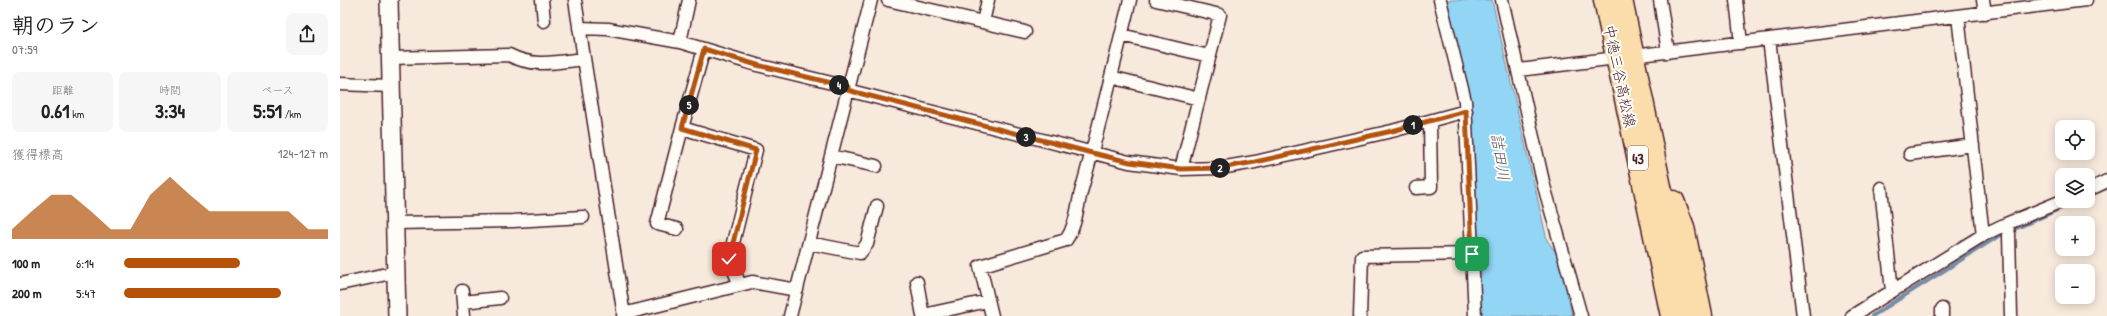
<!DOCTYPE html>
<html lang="ja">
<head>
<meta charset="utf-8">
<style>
	:root { --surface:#fff; --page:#f6f6f6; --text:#222; --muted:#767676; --accent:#b45309 }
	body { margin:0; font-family:"Patrick Hand","Klee One",sans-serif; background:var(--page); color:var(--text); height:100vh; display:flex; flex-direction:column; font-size:15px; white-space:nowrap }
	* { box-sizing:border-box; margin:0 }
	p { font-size:13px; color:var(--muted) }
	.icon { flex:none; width:22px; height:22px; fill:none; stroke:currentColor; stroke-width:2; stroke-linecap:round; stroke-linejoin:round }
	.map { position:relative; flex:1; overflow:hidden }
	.sheet { display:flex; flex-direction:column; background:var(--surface); width:340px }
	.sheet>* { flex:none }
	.buttons { position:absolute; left:1715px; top:120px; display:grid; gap:8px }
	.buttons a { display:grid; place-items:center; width:40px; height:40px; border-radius:8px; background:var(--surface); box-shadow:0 2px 10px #0003; font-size:20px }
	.pin { position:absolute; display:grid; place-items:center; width:34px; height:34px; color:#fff; margin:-17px; border-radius:8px; box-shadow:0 2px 6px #0006 }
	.km { position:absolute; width:20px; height:20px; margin:-10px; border-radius:50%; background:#222; color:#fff; font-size:11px; line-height:20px; text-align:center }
	.round { display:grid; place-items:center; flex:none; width:42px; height:42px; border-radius:8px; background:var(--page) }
	.headline { display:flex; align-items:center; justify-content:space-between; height:68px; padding:0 12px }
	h1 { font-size:22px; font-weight:700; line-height:30px }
	.figures { display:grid; grid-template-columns:repeat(3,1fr); gap:6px; height:68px; padding:4px 12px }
	.figures div { display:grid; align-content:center; border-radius:8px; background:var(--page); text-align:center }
	.figures b { font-size:20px; font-weight:700 }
	.figures small { font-size:11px; font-weight:400 }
	.figures p { font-size:11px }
	.chart { height:112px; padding:8px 12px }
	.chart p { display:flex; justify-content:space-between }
	.chart svg { width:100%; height:72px; margin-top:4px; fill:var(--accent); opacity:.7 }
	ul { padding:0 12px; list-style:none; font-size:13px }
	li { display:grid; grid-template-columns:64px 48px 1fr; align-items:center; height:30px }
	li i { height:10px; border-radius:5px; background:var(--accent) }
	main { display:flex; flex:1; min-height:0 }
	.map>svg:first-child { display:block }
	.water { fill:#92d5f4; stroke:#758ca4 }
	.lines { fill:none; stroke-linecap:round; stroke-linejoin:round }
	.stream { stroke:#758ca4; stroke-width:4 }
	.street-casing { stroke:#4a1f2b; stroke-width:15 }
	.secondary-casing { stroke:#4a1f2b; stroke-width:20 }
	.primary-casing { stroke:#4a1f2b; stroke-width:23 }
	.street { stroke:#fdfcf7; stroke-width:12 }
	.secondary { stroke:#fdfcf7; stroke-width:17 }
	.primary { stroke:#faddab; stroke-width:20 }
	.route-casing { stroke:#fff; stroke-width:8 }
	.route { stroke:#b45309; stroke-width:5 }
	.labels { text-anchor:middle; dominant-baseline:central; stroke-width:4; stroke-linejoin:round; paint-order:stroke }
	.shield { fill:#fdfcf7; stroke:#806168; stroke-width:1 }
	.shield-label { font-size:14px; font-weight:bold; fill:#4a1f2b }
	.street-label { font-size:15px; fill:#4a1f2b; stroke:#fdfcf7 }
	.water-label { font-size:16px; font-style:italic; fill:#605667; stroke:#fdfcf7 }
</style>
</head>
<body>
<main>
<section class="sheet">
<div class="headline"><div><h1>朝のラン</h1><p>07:59</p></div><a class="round"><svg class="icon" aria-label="share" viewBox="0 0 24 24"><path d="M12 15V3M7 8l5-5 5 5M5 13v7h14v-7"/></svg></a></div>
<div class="figures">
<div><p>距離</p><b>0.61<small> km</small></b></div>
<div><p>時間</p><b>3:34</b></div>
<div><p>ペース</p><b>5:51<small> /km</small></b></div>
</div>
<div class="chart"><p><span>獲得標高</span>124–127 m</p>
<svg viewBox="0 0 160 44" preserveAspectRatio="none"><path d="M0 44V38L10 27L20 17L30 17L40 27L50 38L60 38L70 17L80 6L90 17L100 27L110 27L120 27L130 27L140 27L150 38L160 38V44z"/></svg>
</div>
<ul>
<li><b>100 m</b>6:14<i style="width:57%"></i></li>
<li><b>200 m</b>5:47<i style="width:77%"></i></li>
</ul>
</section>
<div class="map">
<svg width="1767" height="316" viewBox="0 0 1767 316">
	<rect width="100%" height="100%" fill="#f7e9db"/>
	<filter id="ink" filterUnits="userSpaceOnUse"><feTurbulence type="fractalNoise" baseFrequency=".025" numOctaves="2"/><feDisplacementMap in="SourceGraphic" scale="8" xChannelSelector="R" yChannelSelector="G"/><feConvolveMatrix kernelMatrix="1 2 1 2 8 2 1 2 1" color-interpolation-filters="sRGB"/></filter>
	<g filter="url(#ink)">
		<path class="water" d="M 1105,0 L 1152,0 L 1207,240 L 1224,264 L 1232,316 L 1141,316 L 1129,102 Z"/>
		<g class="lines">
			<path class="stream" d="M 1748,196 L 1767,188
				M 1532,316 L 1657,237 L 1737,201"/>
			<g class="street-casing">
				<path id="street" d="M 202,0 L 204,21
					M 235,0 L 284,316
					M 548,0 L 685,32
					M 816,0 L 880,15 L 841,169
					M 1100,0 L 1125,101 L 1135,316
					M 1162,0 L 1204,186 L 1241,316
					M 1320,0 L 1328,52
					M 1396,0 L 1401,43
					M 1643,0 L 1645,13
					M 1618,16 L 1643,235
					M 643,22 L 648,0
					M 239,28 L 268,29 L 340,42 L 417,65 L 508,87
					M 781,35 L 869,56
					M 1429,39 L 1463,316
					M 340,42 L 349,0
					M 364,49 L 342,128 L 416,150 L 389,259 L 400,285
					M 50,58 L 169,55 C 194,68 217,62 244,59
					M 1179,70 L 1746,0
					M 771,77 L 859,99
					M 0,84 L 50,86
					M 507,90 L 789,162 L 841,169 L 880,168 L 915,162 L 1052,131 L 1126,111
					M 1570,154 L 1633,145
					M 491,156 L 536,166
					M 1076,188 L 1091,187 L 1090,121
					M 1541,188 L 1552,291
					M 1748,190 L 1767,181
					M 54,223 L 173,221 L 243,217
					M 1666,224 L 1722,201
					M 337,229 L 317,224 L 342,128
					M 469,243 L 520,253 L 527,244 L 537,206
					M 577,282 L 583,316
					M 0,284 L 56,272
					M 122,291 L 124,316
					M 123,302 L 160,298
					M 283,314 L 412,282 L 457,290
					M 583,315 L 648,301
					M 450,316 L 531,0
					M 652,316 L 640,266 L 726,240 C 736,226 737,208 741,192 C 759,128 774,64 790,0
					M 1020,316 L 1022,256 L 1132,254
					M 1512,316 L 1643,235 L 1666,224 L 1669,234 L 1671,316
					M 1602,316 L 1602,309"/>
			</g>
			<g class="secondary-casing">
				<path id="secondary" d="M 49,0 L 57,316"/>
			</g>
			<g class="primary-casing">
				<path id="primary" d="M 1264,0 L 1331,316
					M 1282,0 L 1348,316
					M 1334,201 L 1344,227 L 1362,316"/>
			</g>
			<use href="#street" class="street"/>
			<use href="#secondary" class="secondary"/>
			<use href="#primary" class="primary"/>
		</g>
	</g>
	<g class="lines" filter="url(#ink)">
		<g class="route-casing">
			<path id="route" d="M 389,259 L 416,150 L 342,128 L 364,49 L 417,65 L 508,87 L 507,90 L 752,153 L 790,162 L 841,169 L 880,168 L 915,162 L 1052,131 L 1126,111 L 1132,254"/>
		</g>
		<use href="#route" class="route"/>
	</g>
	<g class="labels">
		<rect class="shield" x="1288" y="146" width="20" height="24" rx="3"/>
		<g class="shield-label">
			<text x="1298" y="158">43</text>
		</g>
		<g class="street-label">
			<text transform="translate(1280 76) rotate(78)">中徳三谷高松線</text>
		</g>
		<g class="water-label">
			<text transform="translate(1161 157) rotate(81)">詰田川</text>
		</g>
	</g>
</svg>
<div class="buttons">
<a><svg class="icon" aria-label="locate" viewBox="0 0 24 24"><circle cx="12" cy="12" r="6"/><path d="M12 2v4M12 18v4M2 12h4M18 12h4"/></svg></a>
<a><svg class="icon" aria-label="layers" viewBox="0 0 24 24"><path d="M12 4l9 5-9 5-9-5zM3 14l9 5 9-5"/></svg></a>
<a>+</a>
<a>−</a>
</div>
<div class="pin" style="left:1132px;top:254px;background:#1e9e55"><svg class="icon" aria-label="arrive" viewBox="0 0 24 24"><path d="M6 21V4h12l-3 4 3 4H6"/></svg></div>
<div class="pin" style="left:389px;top:259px;background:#d93025"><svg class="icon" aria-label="check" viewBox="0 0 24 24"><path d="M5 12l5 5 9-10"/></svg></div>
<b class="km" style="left:1073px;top:125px">1</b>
<b class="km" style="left:880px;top:168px">2</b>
<b class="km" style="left:686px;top:137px">3</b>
<b class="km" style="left:499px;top:85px">4</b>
<b class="km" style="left:349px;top:105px">5</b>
</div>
</main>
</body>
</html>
